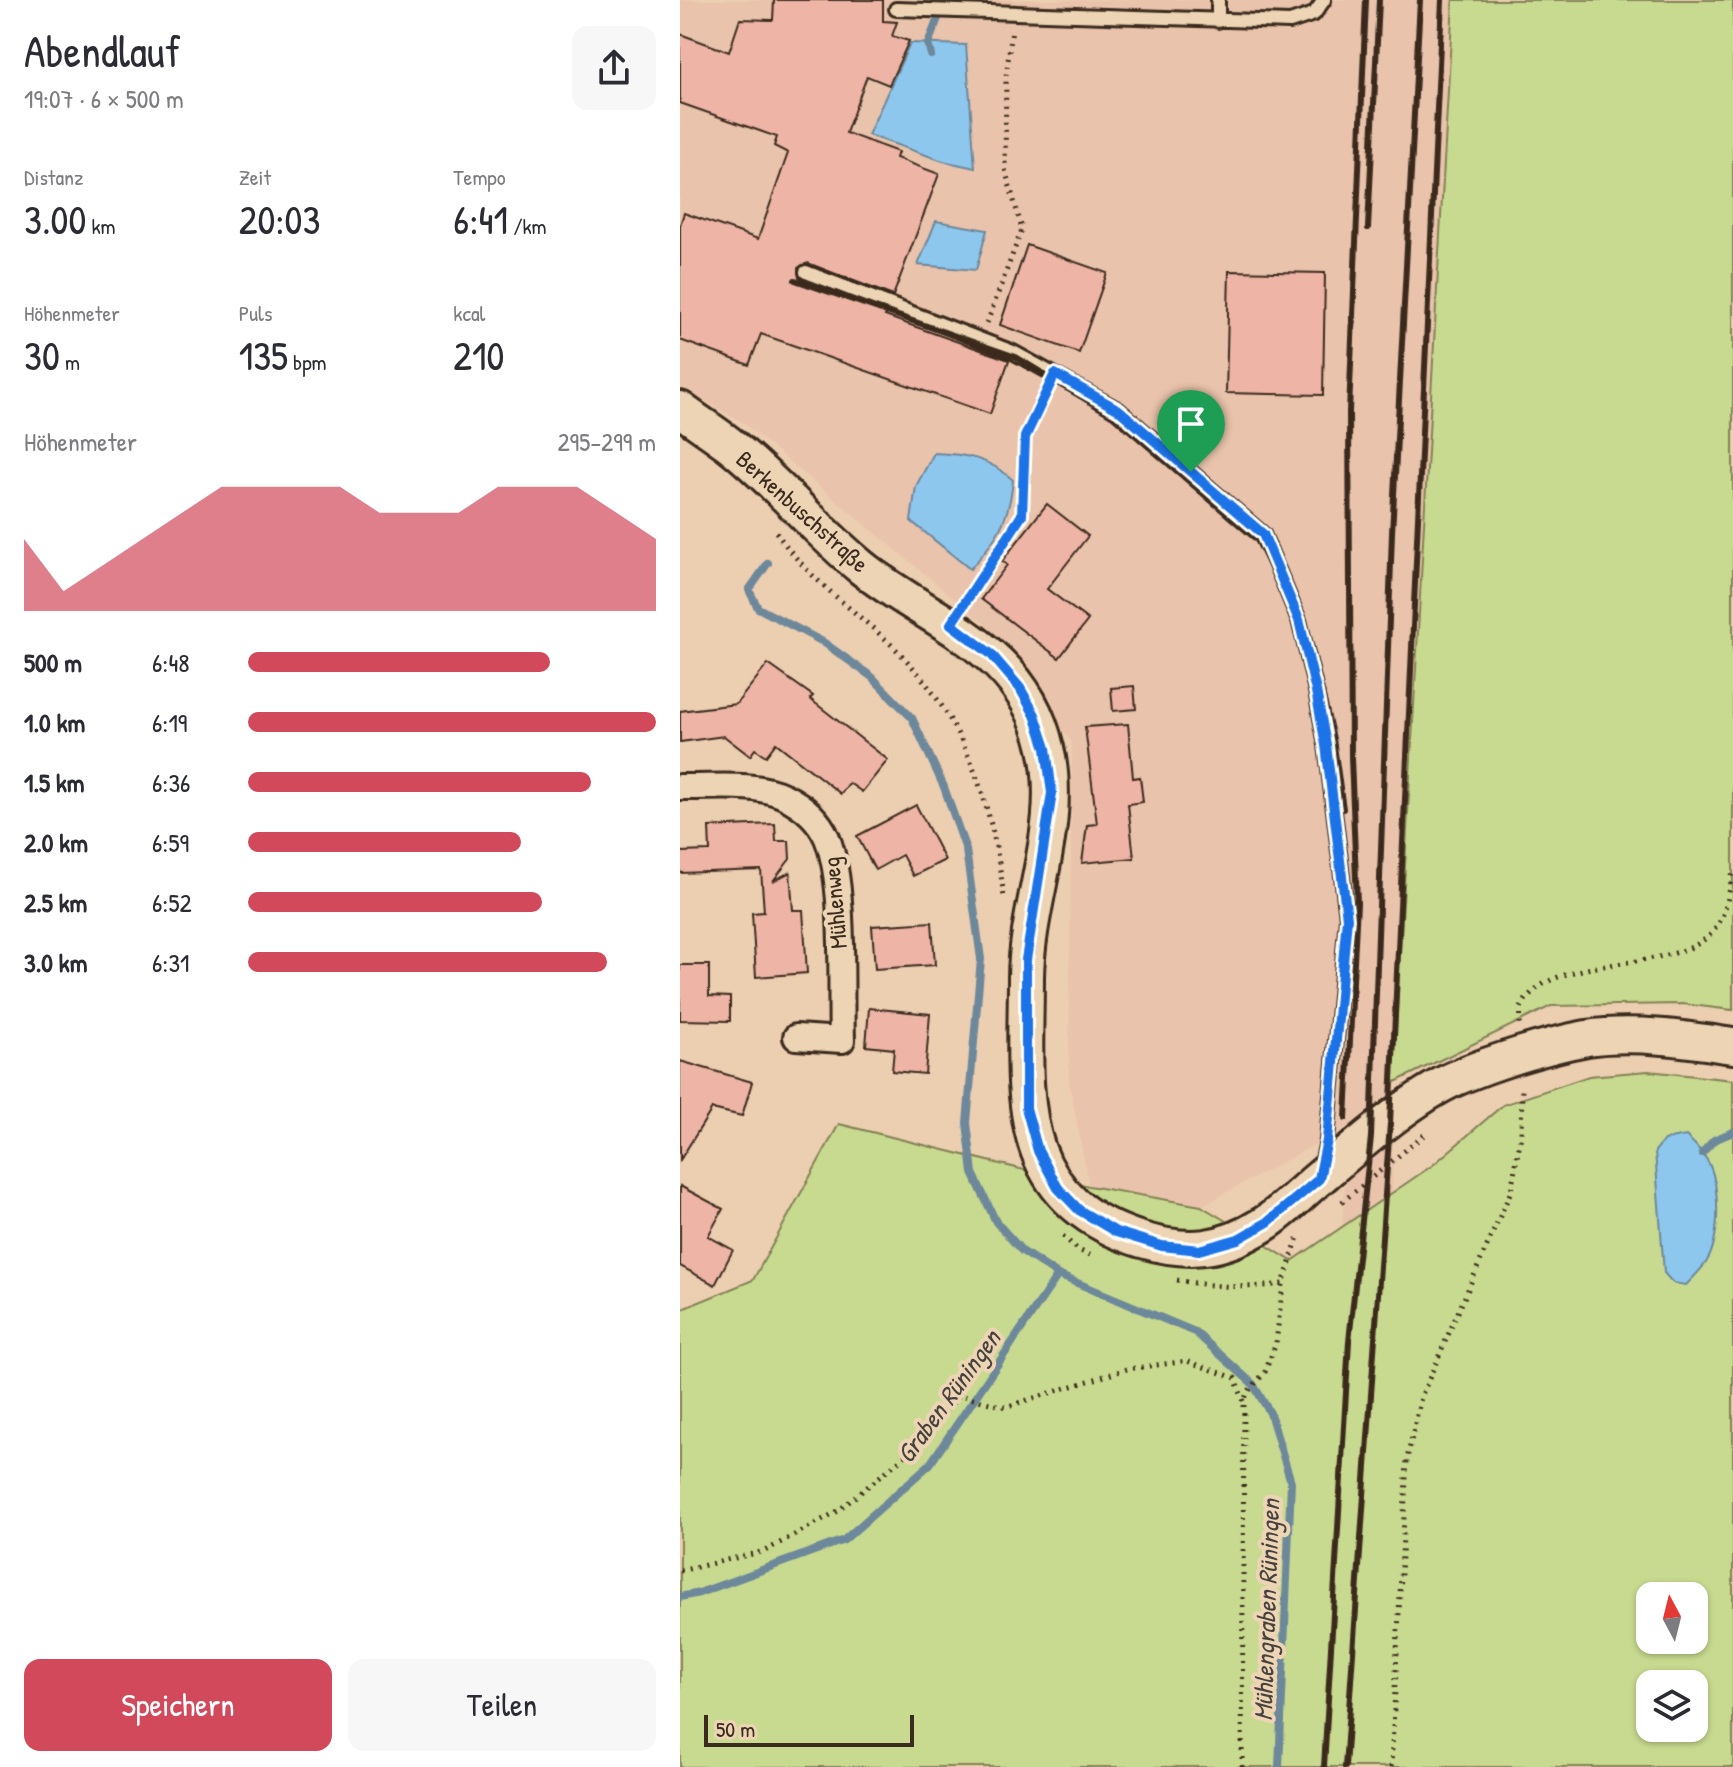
<!DOCTYPE html>
<html lang="de">
<head>
<meta charset="utf-8">
<style>
	:root { --surface:#fff; --page:#f7f7f7; --text:#2b2b33; --muted:#7c7c81; --accent:#d1495b }
	body { margin:0; font-family:"Patrick Hand",sans-serif; background:var(--page); color:var(--text); height:100vh; display:flex; flex-direction:column; font-size:30px; white-space:nowrap }
	* { box-sizing:border-box; margin:0 }
	p { font-size:26px; color:var(--muted) }
	.icon { flex:none; width:44px; height:44px; fill:none; stroke:currentColor; stroke-width:2; stroke-linecap:round; stroke-linejoin:round }
	.map { position:relative; flex:1; overflow:hidden }
	.drawer { display:flex; flex-direction:column; background:var(--surface); width:680px }
	.drawer>* { flex:none }
	.needle { width:52px; rotate:353deg }
	.buttons { position:absolute; left:956px; top:1582px; display:grid; gap:16px }
	.buttons a { display:grid; place-items:center; width:72px; height:72px; border-radius:16px; background:var(--surface); box-shadow:0 2px 6px #0004; font-size:40px }
	.scale { position:absolute; left:24px; bottom:20px; width:210px; box-sizing:border-box; padding-left:8px; border:4px solid #3b2a1e; border-top:0; font-size:22px; line-height:28px; white-space:nowrap; color:#3b2a1e; -webkit-text-stroke:6px #ecd4b4; paint-order:stroke }
	.pin { position:absolute; display:grid; place-items:center; width:68px; height:68px; color:#fff; margin:-82px -34px; border-radius:50% 50% 50% 0; rotate:-45deg; box-shadow:0 0 8px #0007 }
	.pin .icon { rotate:45deg }
	.round { display:grid; place-items:center; flex:none; width:84px; height:84px; border-radius:16px; background:var(--page) }
	.summary { display:flex; align-items:center; justify-content:space-between; height:136px; padding:0 24px }
	h1 { font-size:44px; font-weight:600; line-height:60px }
	.metrics { display:grid; grid-template-columns:repeat(3,1fr); gap:12px; height:136px; padding:8px 24px }
	.metrics div { display:grid; align-content:center }
	.metrics b { font-size:40px; font-weight:600 }
	.metrics small { font-size:22px; font-weight:400 }
	.metrics p { font-size:22px }
	.chart { height:224px; padding:16px 24px }
	.chart p { display:flex; justify-content:space-between }
	.chart svg { width:100%; height:144px; margin-top:8px; fill:var(--accent); opacity:.7 }
	.primary-button { display:flex; gap:16px; margin-top:auto; padding:16px 24px }
	.primary-button a { flex:1; height:92px; border-radius:16px; background:var(--accent); color:#fff; font-size:32px; font-weight:600; line-height:92px; text-align:center }
	.primary-button a+a { background:var(--page); color:var(--text) }
	ul { padding:0 24px; list-style:none; font-size:26px }
	li { display:grid; grid-template-columns:128px 96px 1fr; align-items:center; height:60px }
	li i { height:20px; border-radius:10px; background:var(--accent) }
	main { display:flex; flex:1; min-height:0 }
	.map>svg:first-child { display:block }
	.built { fill:#e9c3ab }
	.green { fill:#c8da8f; stroke:#828256; stroke-width:2; fill-rule:evenodd }
	.water { fill:#8ec7ed; stroke:#6d889a; stroke-width:2 }
	.lines { fill:none; stroke-linecap:round; stroke-linejoin:round }
	.stream { stroke:#6d889a; stroke-width:8 }
	.building { fill:#eeb5a6; stroke:#3b2a1e; stroke-width:2 }
	.lane-casing { stroke:#3b2a1e; stroke-width:18 }
	.street-casing { stroke:#3b2a1e; stroke-width:30 }
	.secondary-casing { stroke:#3b2a1e; stroke-width:40 }
	.path { stroke:#3b2a1e; stroke-width:5; stroke-dasharray:2 6; stroke-linecap:butt }
	.lane { stroke:#ecd4b4; stroke-width:12 }
	.street { stroke:#ecd4b4; stroke-width:24 }
	.secondary { stroke:#ecd4b4; stroke-width:34 }
	.rail { stroke:#3b2a1e; stroke-width:6 }
	.route-casing { stroke:#fff; stroke-width:16 }
	.route { stroke:#1a73e8; stroke-width:10 }
	.labels { text-anchor:middle; dominant-baseline:central; stroke-width:8; stroke-linejoin:round; paint-order:stroke }
	.street-label { font-size:24px; fill:#3b2a1e; stroke:#ecd4b4 }
	.water-label { font-size:26px; font-style:italic; fill:#47423d; stroke:#ecd4b4 }
</style>
</head>
<body>
<main>
<section class="drawer">
<div class="summary"><div><h1>Abendlauf</h1><p>19:07 · 6 × 500 m</p></div><a class="round"><svg class="icon" aria-label="share" viewBox="0 0 24 24"><path d="M12 15V3M7 8l5-5 5 5M5 13v7h14v-7"/></svg></a></div>
<div class="metrics">
<div><p>Distanz</p><b>3.00<small> km</small></b></div>
<div><p>Zeit</p><b>20:03</b></div>
<div><p>Tempo</p><b>6:41<small> /km</small></b></div>
</div>
<div class="metrics">
<div><p>Höhenmeter</p><b>30<small> m</small></b></div>
<div><p>Puls</p><b>135<small> bpm</small></b></div>
<div><p>kcal</p><b>210</b></div>
</div>
<div class="chart"><p><span>Höhenmeter</span>295–299 m</p>
<svg viewBox="0 0 160 44" preserveAspectRatio="none"><path d="M0 44V22L10 38L20 30L30 22L40 14L50 6L60 6L70 6L80 6L90 14L100 14L110 14L120 6L130 6L140 6L150 14L160 22V44z"/></svg>
</div>
<ul>
<li><b>500 m</b>6:48<i style="width:74%"></i></li>
<li><b>1.0 km</b>6:19<i style="width:100%"></i></li>
<li><b>1.5 km</b>6:36<i style="width:84%"></i></li>
<li><b>2.0 km</b>6:59<i style="width:67%"></i></li>
<li><b>2.5 km</b>6:52<i style="width:72%"></i></li>
<li><b>3.0 km</b>6:31<i style="width:88%"></i></li>
</ul>
<div class="primary-button"><a>Speichern</a><a>Teilen</a></div>
</section>
<div class="map">
<svg width="1053" height="1767" viewBox="0 0 1053 1767">
	<rect width="100%" height="100%" fill="#ecceb1"/>
	<filter id="ink" filterUnits="userSpaceOnUse"><feTurbulence type="fractalNoise" baseFrequency=".0125" numOctaves="2"/><feDisplacementMap in="SourceGraphic" scale="16" xChannelSelector="R" yChannelSelector="G"/><feConvolveMatrix kernelMatrix="1 2 1 2 8 2 1 2 1" color-interpolation-filters="sRGB"/></filter>
	<g filter="url(#ink)">
		<path class="built" d="M 0,0 L 773,0 L 713,1083 L 712,1255 L 659,1272 L 669,1126 L 521,1206 L 409,1186 L 389,1080 L 392,742 L 310,628 L 62,422 L 0,387 Z"/>
		<path class="green" d="M 773,0 L 1053,0 L 1053,1010 L 1003,1004 L 871,1006 L 713,1083 Z
			M 968,1071 L 1053,1080 L 1053,1767 L 0,1767 L 0,1310 L 73,1280 L 159,1124 L 409,1186 L 521,1206 L 612,1261 L 753,1165 L 823,1105 L 909,1076 ZM 970,1596 L 1014,1596 L 1014,1640 L 970,1640 ZM 970,1684 L 1014,1684 L 1014,1728 L 970,1728 Z"/>
		<path class="water" d="M 230,43 L 286,45 L 295,168 L 263,161 L 188,135 Z
			M 256,221 L 307,230 L 296,270 L 238,265 Z
			M 254,453 C 286,454 309,458 333,480 C 329,521 317,539 290,569 L 231,521 L 236,486 Z
			M 1006,1136 C 1016,1145 1025,1154 1030,1166 C 1040,1189 1040,1239 1027,1261 C 1022,1269 1013,1278 1006,1285 L 993,1283 L 984,1273 L 975,1151 L 984,1140 Z"/>
		<g class="lines">
			<path class="stream" d="M 251,55 L 248,44 L 265,0
				M 88,563 L 69,590 L 78,608 L 143,642 L 192,677 L 232,718 L 264,787 L 286,850 L 301,959 L 287,1123 L 293,1173 L 316,1222 L 342,1251 L 378,1275 L 515,1332 L 573,1384 L 590,1413 L 611,1482 L 599,1767
				M 1022,1153 L 1034,1140 L 1053,1132
				M 0,1597 L 19,1593 L 164,1540 L 250,1464 L 378,1275"/>
		</g>
		<path class="building" d="M 94,0 L 203,0 L 203,21 L 217,22 L 212,36 L 229,41 L 209,85 L 187,76 L 166,133 L 218,152 L 216,158 L 259,174 L 213,296 L 128,263 L 118,268 L 119,277 L 207,313 L 205,316 L 329,360 L 310,414 L 81,334 L 69,365 L 0,340 L 0,225 L 4,213 L 78,239 L 108,153 L 94,146 L 97,137 L 0,103 L 0,34 L 49,52 L 60,19 L 93,20 Z
			M 347,245 L 427,273 L 399,353 L 320,325 Z
			M 549,271 L 645,273 L 643,395 L 546,393 Z
			M 367,504 L 408,536 L 367,589 L 408,620 L 379,658 L 301,599 L 327,565 L 322,561 Z
			M 88,664 L 133,696 L 130,699 L 208,760 L 182,792 L 169,783 L 161,794 L 96,743 L 86,756 L 75,749 L 70,756 L 44,736 L 0,742 L 0,711 L 56,704 Z
			M 454,686 L 456,709 L 433,711 L 431,688 Z
			M 448,724 L 453,778 L 460,777 L 463,802 L 448,804 L 454,858 L 402,863 L 407,825 L 417,824 L 405,727 Z
			M 236,805 L 265,860 L 233,876 L 222,855 L 195,870 L 177,836 Z
			M 95,824 L 96,841 L 109,841 L 110,859 L 93,881 L 110,872 L 113,910 L 123,910 L 127,973 L 76,977 L 72,913 L 84,912 L 81,870 L 0,873 L 0,852 L 30,851 L 29,827 Z
			M 252,922 L 255,965 L 195,969 L 192,926 Z
			M 0,965 L 29,965 L 29,996 L 50,997 L 50,1021 L 0,1020 Z
			M 189,1008 L 250,1014 L 245,1074 L 212,1071 L 214,1049 L 186,1046 Z
			M 0,1061 L 72,1082 L 62,1116 L 32,1109 L 0,1160 Z
			M 0,1186 L 43,1209 L 28,1236 L 53,1250 L 35,1285 L 0,1266 Z"/>
		<g class="lines">
			<g class="lane-casing">
				<path id="lane" d="M 538,0 L 538,21
					M 216,9 L 610,22 L 634,14 L 644,0
					M 126,272 L 333,352 L 439,410 L 583,534 L 619,620 L 636,691 L 646,745 L 667,918 L 647,1140 L 642,1165"/>
			</g>
			<g class="street-casing">
				<path id="street" d="M 0,787 C 32,788 74,782 104,796 C 122,805 139,819 147,838 C 166,885 160,987 162,1040 L 116,1037"/>
			</g>
			<g class="secondary-casing">
				<path id="secondary" d="M 0,409 C 16,421 33,432 49,444 C 96,481 135,529 181,567 C 252,624 343,646 366,748 C 384,825 347,900 346,977 C 346,1091 328,1199 462,1240 C 509,1254 543,1250 584,1224 C 601,1213 616,1198 631,1185 C 670,1152 730,1098 776,1078 C 812,1062 868,1045 907,1038 C 954,1031 1007,1039 1053,1046"/>
			</g>
			<path class="path" d="M 307,323 L 342,229 L 325,169 L 326,76 L 332,30
				M 96,532 C 127,577 164,602 204,638 C 281,707 312,798 324,898
				M 285,602 L 342,515 L 345,437 L 368,390
				M 840,1024 C 841,1019 840,1010 842,1006 C 869,953 981,973 1025,939 C 1046,923 1048,896 1053,872
				M 662,1202 L 744,1135
				M 383,1236 L 398,1250 L 410,1255
				M 497,1280 C 534,1287 566,1289 603,1284
				M 0,1571 L 85,1551 L 158,1511 L 227,1454 L 279,1395 L 325,1407 L 447,1369 L 507,1361 L 555,1378 L 564,1402 L 567,1393 L 585,1372 L 596,1343 L 603,1284 L 618,1237
				M 562,1767 L 564,1402
				M 711,1767 L 727,1459 L 741,1397 L 831,1191 L 841,1135 L 842,1086"/>
			<use href="#lane" class="lane"/>
			<use href="#street" class="street"/>
			<use href="#secondary" class="secondary"/>
			<path class="rail" d="M 688,228 L 699,0
				M 115,280 L 336,357 L 433,416 L 577,540 L 631,645 L 653,739 L 663,809
				M 666,1118 L 677,903 L 671,758 L 669,412 L 686,0
				M 644,1767 L 669,1341 L 691,1137 L 712,533 L 740,0
				M 665,1767 L 710,1123 L 762,0"/>
		</g>
	</g>
	<g class="lines" filter="url(#ink)">
		<g class="route-casing">
			<path id="route" d="M 375,374 L 439,410 L 583,534 L 619,620 L 636,691 L 646,745 L 667,918 L 647,1140 L 639,1179 L 588,1222 L 558,1239 L 519,1250 L 482,1246 L 436,1232 L 399,1210 L 378,1188 L 358,1151 L 346,1108 L 346,960 L 372,793 L 366,748 L 355,715 L 340,688 L 311,654 L 271,624 L 342,515 L 345,437 Z"/>
		</g>
		<use href="#route" class="route"/>
	</g>
	<g class="labels">
		<g class="street-label">
			<text transform="translate(123 511) rotate(42)">Berkenbuschstraße</text>
			<text transform="translate(154 903) rotate(-95)">Mühlenweg</text>
		</g>
		<g class="water-label">
			<text transform="translate(268 1396) rotate(-54)">Graben Rüningen</text>
			<text transform="translate(586 1610) rotate(-88)">Mühlengraben Rüningen</text>
		</g>
	</g>
</svg>
<div class="buttons">
<a><svg class="needle" viewBox="-14 -14 28 28"><path d="M0-13l5 13h-10z" fill="#e53935"/><path d="M0 13l5-13h-10z" fill="#7c7c81"/></svg></a>
<a><svg class="icon" aria-label="layers" viewBox="0 0 24 24"><path d="M12 4l9 5-9 5-9-5zM3 14l9 5 9-5"/></svg></a>
</div>
<div class="scale">50 m</div>
<div class="pin" style="left:511px;top:472px;background:#1e9e55"><svg class="icon" aria-label="arrive" viewBox="0 0 24 24"><path d="M6 21V4h12l-3 4 3 4H6"/></svg></div>
</div>
</main>
</body>
</html>
